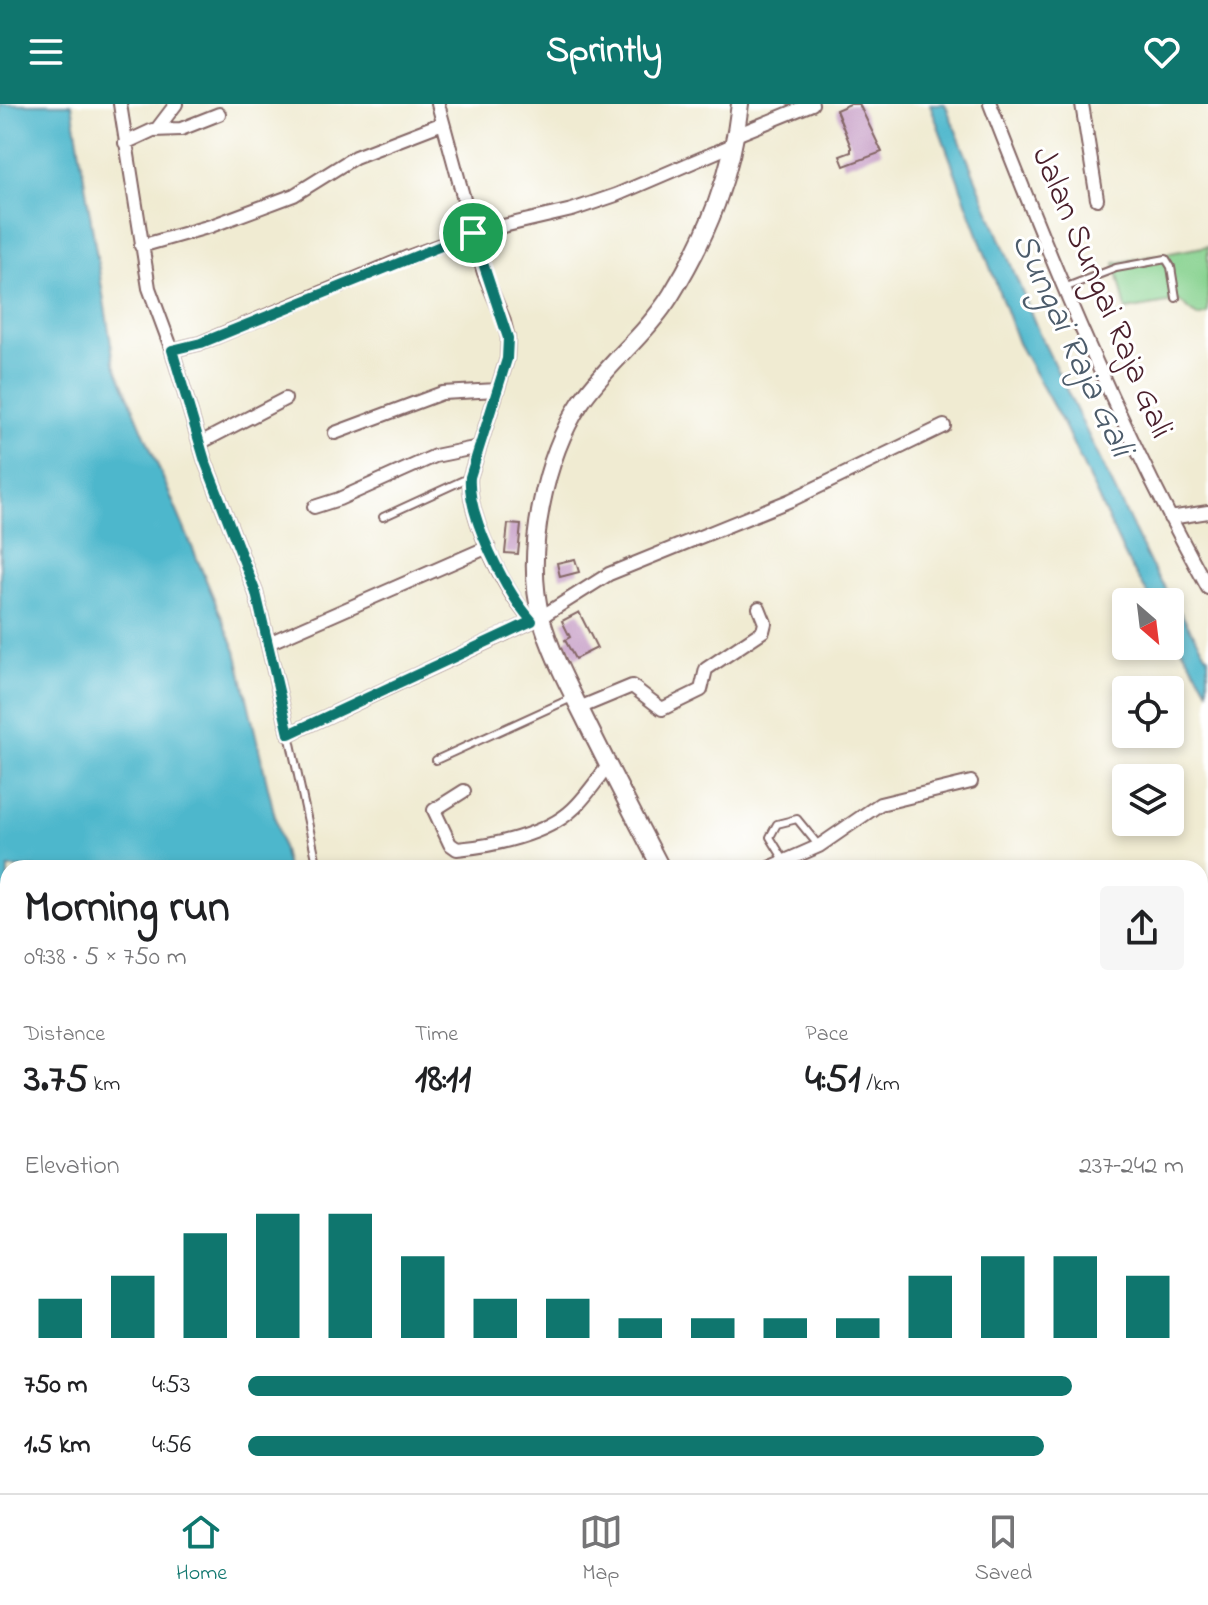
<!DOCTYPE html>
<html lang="en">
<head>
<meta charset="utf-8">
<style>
	:root { --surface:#fff; --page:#f6f6f6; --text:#202124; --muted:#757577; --line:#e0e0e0; --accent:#0f766e }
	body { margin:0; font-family:"Indie Flower",sans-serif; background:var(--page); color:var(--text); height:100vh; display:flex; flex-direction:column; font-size:30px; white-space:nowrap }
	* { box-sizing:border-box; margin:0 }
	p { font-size:26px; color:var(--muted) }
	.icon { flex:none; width:44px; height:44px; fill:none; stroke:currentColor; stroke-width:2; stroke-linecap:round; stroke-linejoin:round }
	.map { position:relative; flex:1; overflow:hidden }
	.side { position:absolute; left:0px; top:756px; width:1208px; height:634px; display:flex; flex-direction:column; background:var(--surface); border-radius:24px 24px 0 0; box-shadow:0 4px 12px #0003 }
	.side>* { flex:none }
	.needle { width:52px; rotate:152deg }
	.fabs { position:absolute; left:1112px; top:484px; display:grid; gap:16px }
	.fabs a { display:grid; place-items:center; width:72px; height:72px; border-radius:8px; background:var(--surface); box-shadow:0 4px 12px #0003; font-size:40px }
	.pin { position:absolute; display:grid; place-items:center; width:68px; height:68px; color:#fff; margin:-34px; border:4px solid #fff; border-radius:50%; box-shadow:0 2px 8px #0007 }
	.round { display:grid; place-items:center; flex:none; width:84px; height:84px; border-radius:8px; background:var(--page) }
	.summary { display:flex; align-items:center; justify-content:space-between; height:136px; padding:0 24px }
	h1 { font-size:44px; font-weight:700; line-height:60px }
	.figures { display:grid; grid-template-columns:repeat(3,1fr); gap:12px; height:136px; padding:8px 24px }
	.figures div { display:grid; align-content:center }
	.figures b { font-size:40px; font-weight:700 }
	.figures small { font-size:22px; font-weight:400 }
	.figures p { font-size:22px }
	.chart { height:224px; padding:16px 24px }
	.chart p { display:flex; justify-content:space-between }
	.chart svg { width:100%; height:144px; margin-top:8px; stroke:var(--accent); stroke-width:6 }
	ul { padding:0 24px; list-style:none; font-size:26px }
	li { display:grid; grid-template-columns:128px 96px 1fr; align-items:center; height:60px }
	li i { height:20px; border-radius:10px; background:var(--accent) }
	header { display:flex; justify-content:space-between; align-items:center; height:104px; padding:0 24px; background:var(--accent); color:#fff; font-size:36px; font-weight:700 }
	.tabs { display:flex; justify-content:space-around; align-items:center; height:112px; border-top:2px solid var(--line); background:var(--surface); font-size:22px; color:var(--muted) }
	.tabs a { display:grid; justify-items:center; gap:4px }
	.tabs .selected { color:var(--accent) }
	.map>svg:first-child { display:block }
	.green { fill:#87d28f; stroke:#68785d; stroke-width:2 }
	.water { fill:#4eb7cc; stroke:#4c6b7c; stroke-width:2 }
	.building { fill:#c398c2 }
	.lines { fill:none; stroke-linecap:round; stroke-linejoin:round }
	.service-casing { stroke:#846665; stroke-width:10 }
	.minor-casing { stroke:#846665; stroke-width:16 }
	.tertiary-casing { stroke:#846665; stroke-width:20 }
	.service { stroke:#fff; stroke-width:6 }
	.minor { stroke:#fff; stroke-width:12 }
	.tertiary { stroke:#fff; stroke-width:16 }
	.route-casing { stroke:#fff; stroke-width:16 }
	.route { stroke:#0f766e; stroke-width:10 }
	.labels { text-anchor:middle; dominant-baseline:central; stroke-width:6; stroke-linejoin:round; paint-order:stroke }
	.street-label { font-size:34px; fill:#4a1f2b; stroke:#fff }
	.water-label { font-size:36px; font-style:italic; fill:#4c5c6b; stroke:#fff }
</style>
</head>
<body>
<header><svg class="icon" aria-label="menu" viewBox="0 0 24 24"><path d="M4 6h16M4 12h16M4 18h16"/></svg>Sprintly<svg class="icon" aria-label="heart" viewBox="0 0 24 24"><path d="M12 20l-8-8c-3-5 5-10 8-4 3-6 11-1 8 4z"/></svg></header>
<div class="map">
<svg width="1208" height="1389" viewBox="0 0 1208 1389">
	<rect width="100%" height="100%" fill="#fff"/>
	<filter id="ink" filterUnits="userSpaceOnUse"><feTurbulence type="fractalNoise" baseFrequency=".0125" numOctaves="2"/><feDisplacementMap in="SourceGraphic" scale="16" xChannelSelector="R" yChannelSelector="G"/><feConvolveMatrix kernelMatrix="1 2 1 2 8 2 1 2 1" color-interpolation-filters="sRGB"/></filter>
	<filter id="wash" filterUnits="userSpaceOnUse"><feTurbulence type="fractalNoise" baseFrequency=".006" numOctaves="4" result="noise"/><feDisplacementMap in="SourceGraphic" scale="32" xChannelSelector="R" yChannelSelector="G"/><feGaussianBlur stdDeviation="1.8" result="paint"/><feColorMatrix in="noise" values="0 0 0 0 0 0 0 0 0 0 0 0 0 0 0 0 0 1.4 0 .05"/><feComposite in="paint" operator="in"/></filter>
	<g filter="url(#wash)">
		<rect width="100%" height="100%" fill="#f0ebd2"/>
		<path class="green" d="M 1208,142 L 1208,210 L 1198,213 L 1179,197 L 1126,206 L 1115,159 Z"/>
		<path class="water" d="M 0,0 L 72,0 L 114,258 L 236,547 L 287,764 L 8,764 L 8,1382 L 393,1382 L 394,1389 L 0,1389 Z
			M 930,0 L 945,0 L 1039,229 L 1151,461 L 1208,553 L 1208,586 L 1170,525 L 1170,498 L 1153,498 L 1128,458 L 1065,323 L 1018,239 Z"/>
		<g id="blocks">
			<path class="building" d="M 850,0 L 859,0 L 882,48 L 844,62 L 840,52 L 851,48 L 851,43 L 836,6 Z
				M 508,420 L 521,421 L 518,450 L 505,449 Z
				M 575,455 L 579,468 L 560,473 L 557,459 Z
				M 579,508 L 597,544 L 575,555 L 565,536 L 570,533 L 562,517 Z"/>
		</g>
	</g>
	<g filter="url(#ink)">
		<use href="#blocks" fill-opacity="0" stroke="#846665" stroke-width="2"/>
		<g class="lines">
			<g class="service-casing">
				<path id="service" d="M 1064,184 L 1116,164 L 1166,155 L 1171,163 L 1176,194
					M 383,413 L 470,373
					M 289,630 L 318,764
					M 436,656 L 574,593
					M 789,764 L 770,733 L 777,720 L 797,715 L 819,742
					M 804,1389 L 811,1382"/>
			</g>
			<g class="minor-casing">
				<path id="minor" d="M 120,0 L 149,184 L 172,246 L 205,357 L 256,489 L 289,630 L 541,513 L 609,470 L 791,396 L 944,322
					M 438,0 L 484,169 L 503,214 L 508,234 L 507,255 L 470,373 C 467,412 505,488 532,517
					M 990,0 C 1054,165 1122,329 1208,484
					M 1082,0 L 1097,95
					M 157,25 L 176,0
					M 736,31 L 812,0
					M 125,39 L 153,26 L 181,25 L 219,10
					M 141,142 L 211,122 L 294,91 L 355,53 L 443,19
					M 172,246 L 201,239 L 408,153 L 473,129 L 572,106 L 616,91 L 735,40
					M 335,329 L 442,289 L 497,286
					M 200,339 L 285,295
					M 314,403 L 339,395 L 435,352 L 479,343
					M 1170,414 L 1208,408
					M 271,538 L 488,443
					M 579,604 L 632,582 L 662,605 L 701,586 L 706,565 L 763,527 L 765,519 L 759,504
					M 464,687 L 434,706 L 450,740 L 457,745 C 492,742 546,731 573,705 C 586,693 597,676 608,662
					M 769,764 L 819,742 L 880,700 L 971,678
					M 1200,1105 L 1208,1112
					M 1200,1292 L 1208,1288
					M 1071,1382 L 1074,1389
					M 1022,1389 L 1029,1385"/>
			</g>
			<g class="tertiary-casing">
				<path id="tertiary" d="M 661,764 C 635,714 609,664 584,613 C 568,581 550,547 541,513 C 524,449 545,352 581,298 C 607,260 646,231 671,191 C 708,131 732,71 740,0
					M 1182,1382 L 1184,1389"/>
			</g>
			<use href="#service" class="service"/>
			<use href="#minor" class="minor"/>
			<use href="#tertiary" class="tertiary"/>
		</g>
	</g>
	<g class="lines" filter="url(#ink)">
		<g class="route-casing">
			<path id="route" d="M 473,129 L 508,234 L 507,255 L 470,373 C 467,412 506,488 532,517 L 289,630 L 256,489 L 205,357 L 172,246 L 201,239 Z"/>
		</g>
		<use href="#route" class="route"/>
	</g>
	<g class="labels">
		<g class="street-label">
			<text transform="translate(1101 189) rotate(67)">Jalan Sungai Raja Gali</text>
		</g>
		<g class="water-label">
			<text transform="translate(1071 241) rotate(65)">Sungai Raja Gali</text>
		</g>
	</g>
</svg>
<div class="fabs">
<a><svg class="needle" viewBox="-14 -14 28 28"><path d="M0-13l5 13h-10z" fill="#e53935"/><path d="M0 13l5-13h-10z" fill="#757577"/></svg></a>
<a><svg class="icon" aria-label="locate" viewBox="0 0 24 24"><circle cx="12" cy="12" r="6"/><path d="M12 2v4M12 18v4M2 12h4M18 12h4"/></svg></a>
<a><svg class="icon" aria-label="layers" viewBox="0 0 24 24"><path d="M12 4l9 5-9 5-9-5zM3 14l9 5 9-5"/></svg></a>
</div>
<div class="pin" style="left:473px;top:129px;background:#1e9e55"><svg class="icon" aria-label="arrive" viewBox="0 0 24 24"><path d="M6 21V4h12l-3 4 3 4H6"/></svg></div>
<section class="side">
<div class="summary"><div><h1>Morning run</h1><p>09:38 · 5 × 750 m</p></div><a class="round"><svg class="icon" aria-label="share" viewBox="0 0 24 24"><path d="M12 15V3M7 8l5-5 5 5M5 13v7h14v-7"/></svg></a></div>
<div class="figures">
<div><p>Distance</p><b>3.75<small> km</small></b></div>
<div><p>Time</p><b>18:11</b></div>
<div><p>Pace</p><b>4:51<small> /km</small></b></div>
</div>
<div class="chart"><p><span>Elevation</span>237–242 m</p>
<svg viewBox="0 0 160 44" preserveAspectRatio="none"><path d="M5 44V32M15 44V25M25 44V12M35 44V6M45 44V6M55 44V19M65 44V32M75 44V32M85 44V38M95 44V38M105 44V38M115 44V38M125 44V25M135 44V19M145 44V19M155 44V25"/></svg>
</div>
<ul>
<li><b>750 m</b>4:53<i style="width:88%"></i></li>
<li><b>1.5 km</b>4:56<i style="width:85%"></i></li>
</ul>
</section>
</div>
<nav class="tabs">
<a class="selected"><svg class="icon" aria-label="home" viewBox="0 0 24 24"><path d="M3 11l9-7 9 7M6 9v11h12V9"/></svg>Home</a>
<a><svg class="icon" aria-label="map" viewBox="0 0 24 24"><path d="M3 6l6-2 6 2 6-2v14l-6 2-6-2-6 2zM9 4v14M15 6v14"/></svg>Map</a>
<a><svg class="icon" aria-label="saved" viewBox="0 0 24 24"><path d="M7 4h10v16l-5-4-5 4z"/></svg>Saved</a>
</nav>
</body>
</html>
